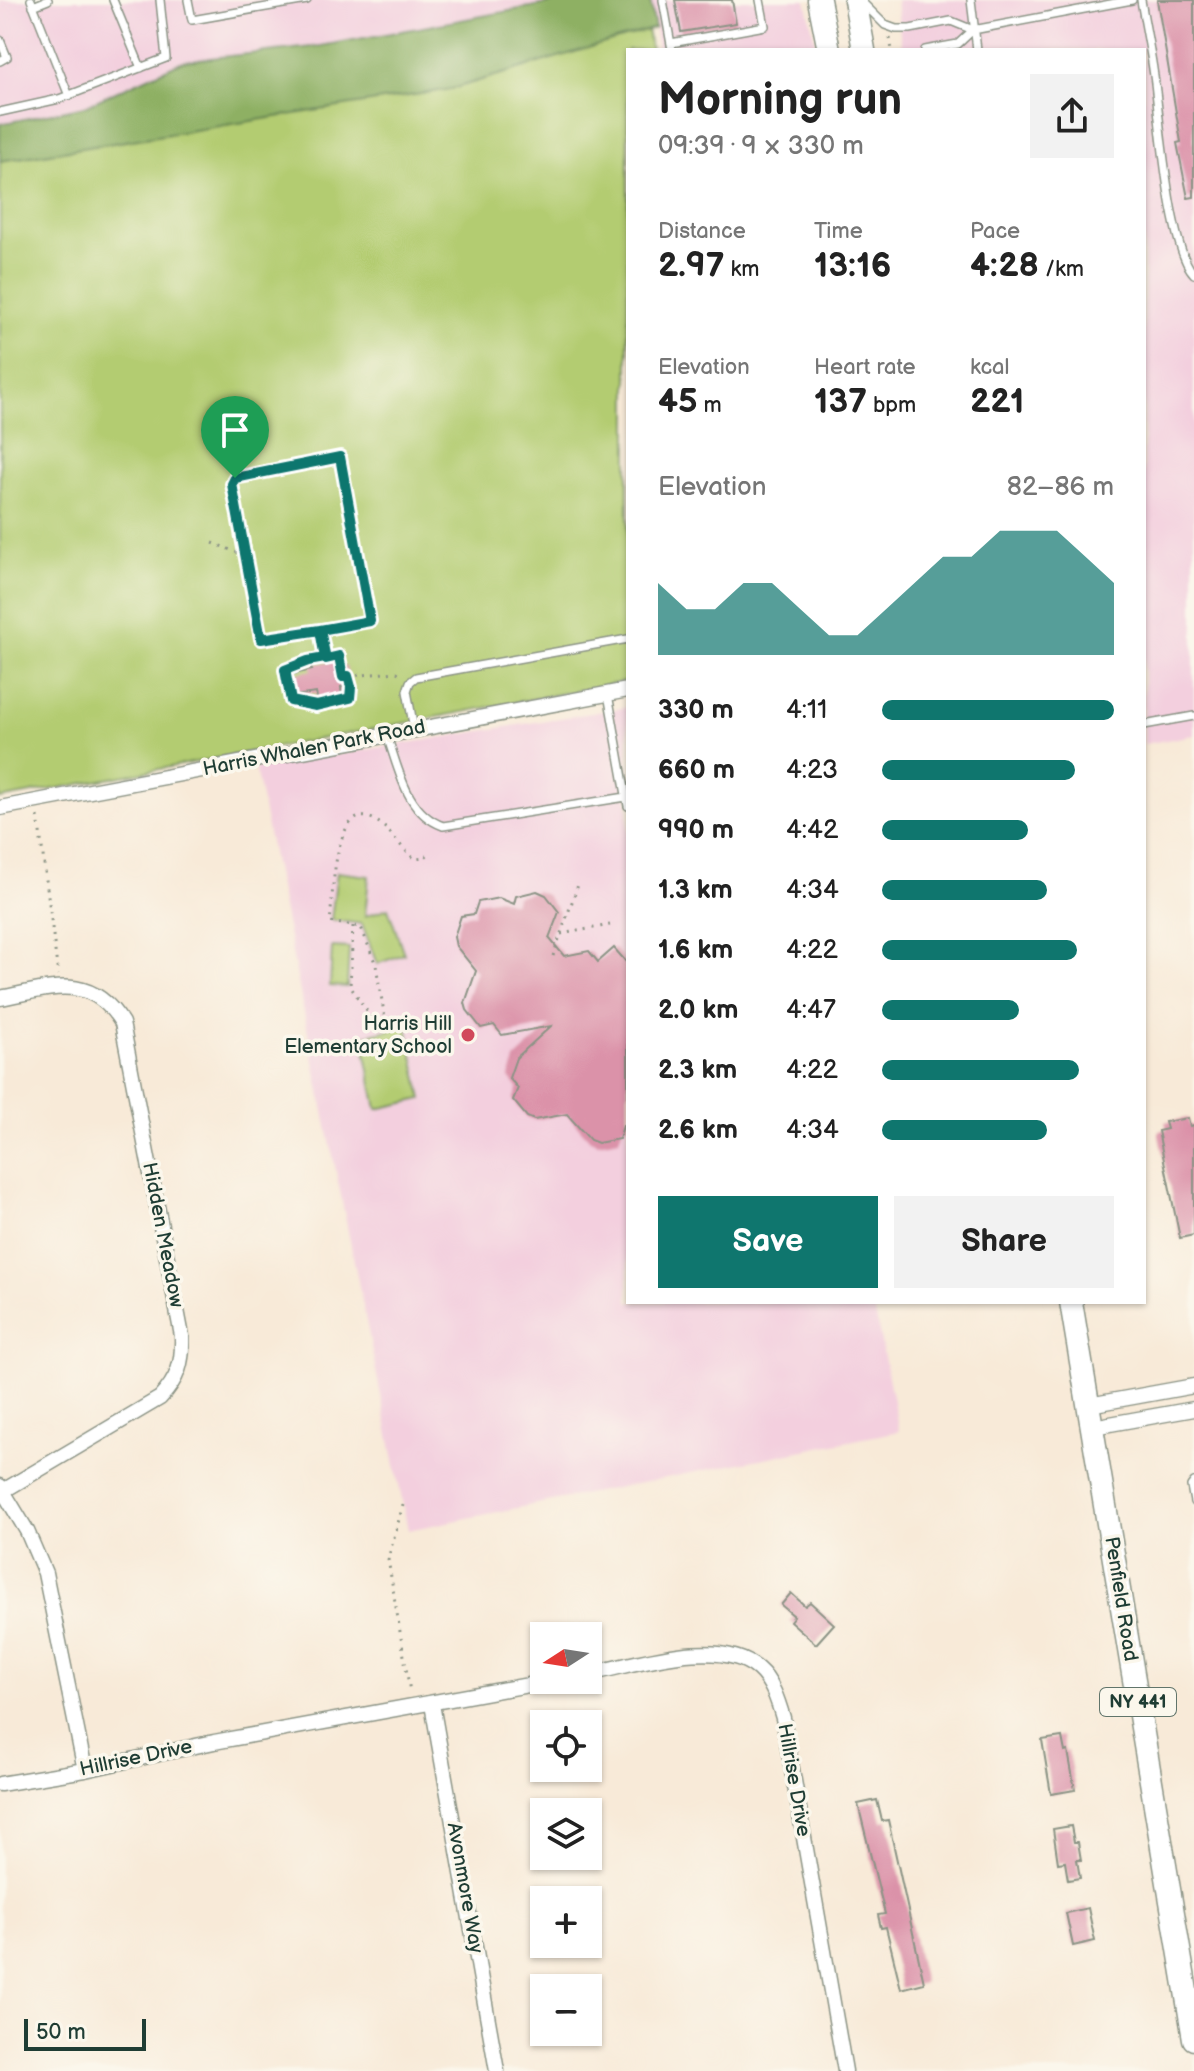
<!DOCTYPE html>
<html lang="en">
<head>
<meta charset="utf-8">
<style>
	:root { --surface:#fff; --page:#f2f2f2; --text:#222; --muted:#767676; --accent:#0f766e }
	body { margin:0; font-family:"Balsamiq Sans",sans-serif; background:var(--page); color:var(--text); height:100vh; display:flex; flex-direction:column; font-size:30px; white-space:nowrap }
	* { box-sizing:border-box; margin:0 }
	p { font-size:26px; color:var(--muted) }
	.icon { flex:none; width:44px; height:44px; fill:none; stroke:currentColor; stroke-width:2; stroke-linecap:round; stroke-linejoin:round }
	.map { position:relative; flex:1; overflow:hidden }
	.panel { position:absolute; left:626px; top:48px; width:520px; height:1256px; display:flex; flex-direction:column; background:var(--surface); border-radius:0px; box-shadow:0 2px 6px #0004 }
	.panel>* { flex:none }
	.needle { width:52px; rotate:258deg }
	.buttons { position:absolute; left:530px; top:1622px; display:grid; gap:16px }
	.buttons a { display:grid; place-items:center; width:72px; height:72px; border-radius:0px; background:var(--surface); box-shadow:0 2px 6px #0004; font-size:40px }
	.scale { position:absolute; left:24px; bottom:20px; width:122px; box-sizing:border-box; padding-left:8px; border:4px solid #1f3d34; border-top:0; font-size:22px; line-height:28px; white-space:nowrap; color:#1f3d34; -webkit-text-stroke:6px #fbf7ec; paint-order:stroke }
	.pin { position:absolute; display:grid; place-items:center; width:68px; height:68px; color:#fff; margin:-82px -34px; border-radius:50% 50% 50% 0; rotate:-45deg; box-shadow:0 0 8px #0007 }
	.pin .icon { rotate:45deg }
	.round { display:grid; place-items:center; flex:none; width:84px; height:84px; border-radius:0px; background:var(--page) }
	.summary { display:flex; align-items:center; justify-content:space-between; height:136px; padding:0 32px }
	h1 { font-size:44px; font-weight:700; line-height:60px }
	.stats { display:grid; grid-template-columns:repeat(3,1fr); gap:12px; height:136px; padding:8px 32px }
	.stats div { display:grid; align-content:center }
	.stats b { font-size:34px; font-weight:700 }
	.stats small { font-size:22px; font-weight:400 }
	.stats p { font-size:22px }
	.chart { height:224px; padding:16px 32px }
	.chart p { display:flex; justify-content:space-between }
	.chart svg { width:100%; height:144px; margin-top:8px; fill:var(--accent); opacity:.7 }
	.button { display:flex; gap:16px; margin-top:auto; padding:16px 32px }
	.button a { flex:1; height:92px; border-radius:0px; background:var(--accent); color:#fff; font-size:32px; font-weight:700; line-height:92px; text-align:center }
	.button a+a { background:var(--page); color:var(--text) }
	ul { padding:0 32px; list-style:none; font-size:26px }
	li { display:grid; grid-template-columns:128px 96px 1fr; align-items:center; height:60px }
	li i { height:20px; border-radius:10px; background:var(--accent) }
	.map>svg:first-child { display:block }
	.built { fill:#f3cfde }
	.green { fill:#b3cc71; stroke:#698452; stroke-width:2 }
	.forest { fill:#8eb063; stroke:#56764c; stroke-width:2 }
	.building { fill:#db92a9 }
	.lines { fill:none; stroke-linecap:round; stroke-linejoin:round }
	.service-casing { stroke:#8c9486; stroke-width:10 }
	.minor-casing { stroke:#8c9486; stroke-width:17 }
	.primary-casing { stroke:#8c9486; stroke-width:25 }
	.path { stroke:#8c9486; stroke-width:3; stroke-dasharray:2 6; stroke-linecap:butt }
	.service { stroke:#fff; stroke-width:7 }
	.minor { stroke:#fff; stroke-width:14 }
	.primary { stroke:#fff; stroke-width:22 }
	.route-casing { stroke:#fff; stroke-width:16 }
	.route { stroke:#0f766e; stroke-width:10 }
	.poi-dot { fill:#d1495b; stroke:#fbf7ec; stroke-width:3 }
	.labels { text-anchor:middle; dominant-baseline:central; stroke-width:7; stroke-linejoin:round; paint-order:stroke }
	.shield { fill:#fbf7ec; stroke:#61756b; stroke-width:2 }
	.shield-label { font-size:18px; font-weight:bold; fill:#1f3d34 }
	.street-label { font-size:20px; fill:#1f3d34; stroke:#fbf7ec }
	.poi-label { font-size:20px; fill:#1f3d34; stroke:#fbf7ec; text-anchor:end }
</style>
</head>
<body>
<div class="map">
<svg width="1194" height="2071" viewBox="0 0 1194 2071">
	<rect width="100%" height="100%" fill="#fbf7ec"/>
	<filter id="ink" filterUnits="userSpaceOnUse"><feTurbulence type="fractalNoise" baseFrequency=".0125" numOctaves="2"/><feDisplacementMap in="SourceGraphic" scale="16" xChannelSelector="R" yChannelSelector="G"/><feConvolveMatrix kernelMatrix="1 2 1 2 8 2 1 2 1" color-interpolation-filters="sRGB"/></filter>
	<filter id="wash" filterUnits="userSpaceOnUse"><feTurbulence type="fractalNoise" baseFrequency=".006" numOctaves="4" result="noise"/><feDisplacementMap in="SourceGraphic" scale="32" xChannelSelector="R" yChannelSelector="G"/><feGaussianBlur stdDeviation="1.8" result="paint"/><feColorMatrix in="noise" values="0 0 0 0 0 0 0 0 0 0 0 0 0 0 0 0 0 1.4 0 .05"/><feComposite in="paint" operator="in"/></filter>
	<g filter="url(#wash)">
		<rect width="100%" height="100%" fill="#f8ead8"/>
		<path class="built" d="M 0,0 L 568,0 L 321,46 L 183,61 L 85,106 L 0,124 Z
			M 650,0 L 806,0 L 817,50 L 658,50 Z
			M 896,0 L 1194,0 L 1194,735 L 1144,744 L 1144,50 L 902,50 Z
			M 628,707 L 628,1302 L 873,1302 L 899,1431 L 408,1530 L 255,768 Z"/>
		<path class="green" d="M 643,10 L 651,50 L 628,50 L 628,681 L 0,799 L 0,138 Z
			M 337,872 L 369,876 L 365,916 L 388,908 L 404,954 L 377,964 L 362,924 L 331,920 Z
			M 332,947 L 349,948 L 347,987 L 330,986 Z
			M 407,1026 L 422,1099 L 377,1109 L 362,1036 Z"/>
		<path class="forest" d="M 568,0 L 650,0 L 655,28 L 452,89 L 0,161 L 0,124 L 85,106 L 183,61 L 321,46 Z"/>
		<g id="blocks">
			<path class="building" d="M 675,0 L 732,0 L 736,23 L 681,32 Z
				M 1157,0 L 1194,0 L 1194,197 L 1188,198 L 1177,143 L 1181,142 Z
				M 336,660 L 338,667 L 346,666 L 350,686 L 341,687 L 342,697 L 318,702 L 316,693 L 293,696 L 289,675 L 312,670 L 310,665 Z
				M 537,891 L 546,895 L 559,912 L 549,938 L 564,956 L 589,951 L 598,962 L 614,948 L 628,964 L 628,1126 L 623,1126 L 619,1139 L 598,1143 L 590,1140 L 567,1114 L 534,1120 L 527,1117 L 513,1100 L 518,1088 L 509,1078 L 516,1058 L 551,1026 L 502,1035 L 494,1025 L 481,1028 L 467,1010 L 465,1003 L 476,971 L 456,946 L 454,937 L 461,916 L 474,914 L 478,902 L 499,898 L 514,904 L 516,896 Z
				M 1188,1118 L 1190,1126 L 1194,1125 L 1194,1235 L 1180,1238 L 1158,1131 L 1167,1129 L 1165,1122 Z
				M 791,1593 L 805,1606 L 810,1602 L 834,1624 L 816,1644 L 790,1621 L 794,1616 L 781,1605 Z
				M 1062,1737 L 1065,1752 L 1068,1751 L 1075,1790 L 1051,1794 L 1042,1740 Z
				M 877,1800 L 882,1821 L 888,1820 L 924,1983 L 901,1989 L 886,1927 L 881,1928 L 878,1915 L 885,1914 L 858,1804 Z
				M 1071,1826 L 1074,1842 L 1078,1842 L 1081,1860 L 1077,1860 L 1080,1878 L 1068,1880 L 1065,1862 L 1058,1863 L 1053,1829 Z
				M 1088,1908 L 1095,1941 L 1073,1946 L 1066,1913 Z"/>
		</g>
	</g>
	<g filter="url(#ink)">
		<use href="#blocks" fill-opacity="0" stroke="#8c9486" stroke-width="2"/>
		<g class="lines">
			<g class="service-casing">
				<path id="service" d="M 31,0 L 69,96
					M 113,0 L 141,68
					M 188,0 L 192,20 L 307,0
					M 663,0 L 672,50
					M 971,0 L 977,50
					M 1141,0 C 1146,31 1153,61 1156,92 C 1161,130 1170,250 1194,274
					M 862,2 L 885,25 L 896,29 L 910,29 L 951,21 L 973,30 L 1132,0
					M 33,6 L 48,0
					M 0,40 L 7,57 L 0,61
					M 671,43 L 765,26 L 760,0
					M 925,50 L 958,44 L 973,30
					M 0,112 L 59,99 L 166,58 L 160,0
					M 608,694 L 628,806
					M 1144,725 L 1194,716
					M 414,729 L 407,691 L 410,682 L 416,677 L 628,639
					M 387,736 C 399,769 406,813 443,826 L 626,797
					M 1194,1482 L 1191,1486 L 1194,1502"/>
			</g>
			<g class="minor-casing">
				<path id="minor" d="M 0,808 L 628,690
					M 0,998 C 50,989 90,971 122,1023 L 182,1336 C 183,1363 178,1379 160,1398 L 3,1491 L 0,1486
					M 1089,1405 L 1194,1386
					M 1093,1427 L 1194,1409
					M 3,1491 L 27,1531 L 45,1573 L 85,1770
					M 588,1674 C 634,1665 719,1635 758,1669 C 772,1681 778,1701 783,1718 L 845,2071
					M 432,1704 L 497,2071
					M 0,1784 L 85,1770 L 214,1742 L 556,1680"/>
			</g>
			<g class="primary-casing">
				<path id="primary" d="M 819,0 L 829,50
					M 855,0 L 864,50
					M 1071,1302 L 1194,2039"/>
			</g>
			<path class="path" d="M 890,38 L 892,50
				M 213,543 L 243,555
				M 320,630 L 370,621 L 340,457 L 235,478 L 232,484 L 261,639 L 320,630 L 326,659 L 339,656 L 343,677 L 348,676 L 351,687 L 350,698 L 316,706 L 291,701 L 285,670 L 308,661 L 325,658
				M 349,676 L 397,672 L 400,674
				M 38,816 L 58,975
				M 353,926 L 350,986 L 381,1032
				M 561,934 L 610,925
				M 553,956 L 579,882
				M 387,1031 L 376,965 L 361,927 L 330,922 C 333,901 332,800 373,819 C 389,827 400,848 415,859 L 424,858 L 431,852
				M 403,1505 L 388,1559 L 410,1692"/>
			<use href="#service" class="service"/>
			<use href="#minor" class="minor"/>
			<use href="#primary" class="primary"/>
		</g>
	</g>
	<g class="lines" filter="url(#ink)">
		<g class="route-casing">
			<path id="route" d="M 235,478 L 232,484 L 261,639 L 320,630 L 325,658 L 308,661 L 285,670 L 291,701 L 316,706 L 350,698 L 351,687 L 348,676 L 343,677 L 339,656 L 326,659 L 320,630 L 370,621 L 340,457 L 235,478"/>
		</g>
		<use href="#route" class="route"/>
	</g>
	<circle class="poi-dot" cx="468" cy="1035" r="8"/>
	<g class="labels">
		<rect class="shield" x="1100" y="1688" width="76" height="28" rx="6"/>
		<g class="shield-label">
			<text x="1138" y="1702">NY 441</text>
		</g>
		<g class="street-label">
			<text transform="translate(314 748) rotate(-11)">Harris Whalen Park Road</text>
			<text transform="translate(163 1235) rotate(79)">Hidden Meadow</text>
			<text transform="translate(1121 1599) rotate(81)">Penfield Road</text>
			<text transform="translate(136 1758) rotate(-12)">Hillrise Drive</text>
			<text transform="translate(794 1780) rotate(80)">Hillrise Drive</text>
			<text transform="translate(465 1888) rotate(80)">Avonmore Way</text>
		</g>
		<g class="poi-label">
			<text x="452" y="1024">Harris Hill<tspan x="452" dy="23">Elementary School</tspan></text>
		</g>
	</g>
</svg>
<div class="buttons">
<a><svg class="needle" viewBox="-14 -14 28 28"><path d="M0-13l5 13h-10z" fill="#e53935"/><path d="M0 13l5-13h-10z" fill="#767676"/></svg></a>
<a><svg class="icon" aria-label="locate" viewBox="0 0 24 24"><circle cx="12" cy="12" r="6"/><path d="M12 2v4M12 18v4M2 12h4M18 12h4"/></svg></a>
<a><svg class="icon" aria-label="layers" viewBox="0 0 24 24"><path d="M12 4l9 5-9 5-9-5zM3 14l9 5 9-5"/></svg></a>
<a>+</a>
<a>−</a>
</div>
<div class="scale">50 m</div>
<div class="pin" style="left:235px;top:478px;background:#1e9e55"><svg class="icon" aria-label="arrive" viewBox="0 0 24 24"><path d="M6 21V4h12l-3 4 3 4H6"/></svg></div>
<section class="panel">
<div class="summary"><div><h1>Morning run</h1><p>09:39 · 9 × 330 m</p></div><a class="round"><svg class="icon" aria-label="share" viewBox="0 0 24 24"><path d="M12 15V3M7 8l5-5 5 5M5 13v7h14v-7"/></svg></a></div>
<div class="stats">
<div><p>Distance</p><b>2.97<small> km</small></b></div>
<div><p>Time</p><b>13:16</b></div>
<div><p>Pace</p><b>4:28<small> /km</small></b></div>
</div>
<div class="stats">
<div><p>Elevation</p><b>45<small> m</small></b></div>
<div><p>Heart rate</p><b>137<small> bpm</small></b></div>
<div><p>kcal</p><b>221</b></div>
</div>
<div class="chart"><p><span>Elevation</span>82–86 m</p>
<svg viewBox="0 0 160 44" preserveAspectRatio="none"><path d="M0 44V22L10 30L20 30L30 22L40 22L50 30L60 38L70 38L80 30L90 22L100 14L110 14L120 6L130 6L140 6L150 14L160 22V44z"/></svg>
</div>
<ul>
<li><b>330 m</b>4:11<i style="width:100%"></i></li>
<li><b>660 m</b>4:23<i style="width:83%"></i></li>
<li><b>990 m</b>4:42<i style="width:63%"></i></li>
<li><b>1.3 km</b>4:34<i style="width:71%"></i></li>
<li><b>1.6 km</b>4:22<i style="width:84%"></i></li>
<li><b>2.0 km</b>4:47<i style="width:59%"></i></li>
<li><b>2.3 km</b>4:22<i style="width:85%"></i></li>
<li><b>2.6 km</b>4:34<i style="width:71%"></i></li>
</ul>
<div class="button"><a>Save</a><a>Share</a></div>
</section>
</div>
</body>
</html>
